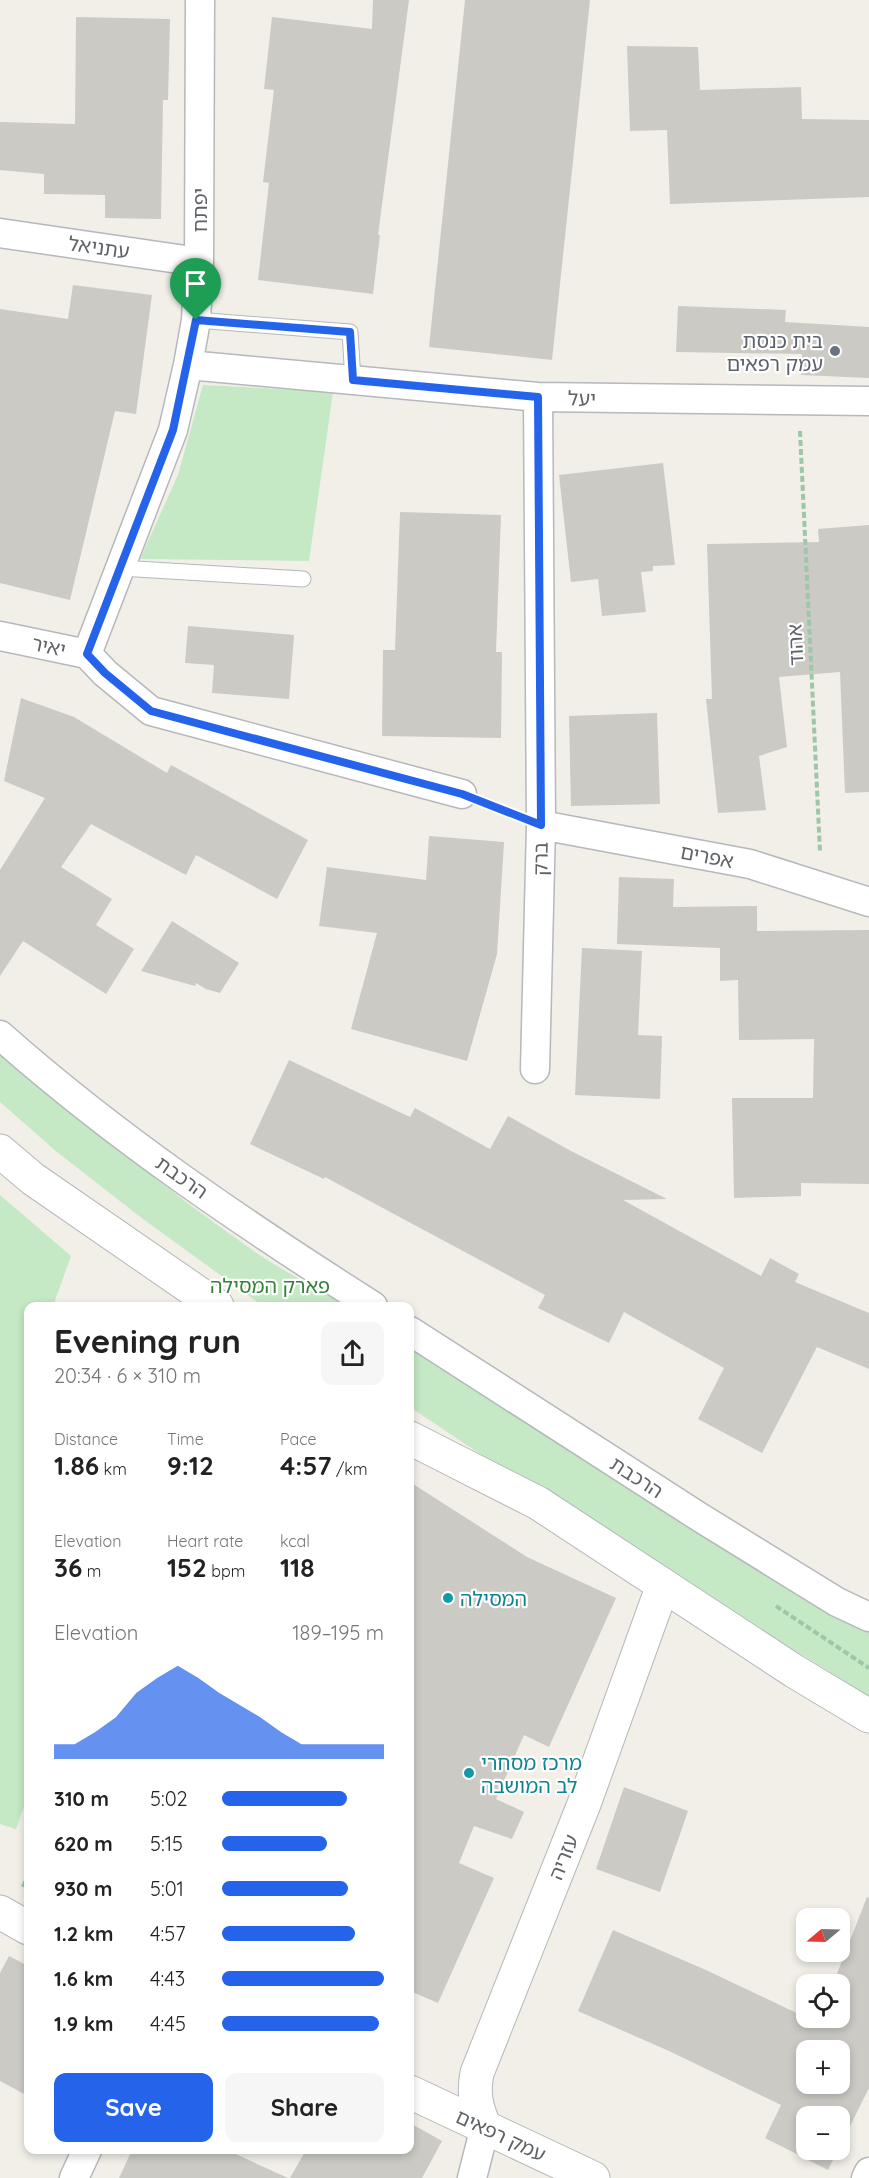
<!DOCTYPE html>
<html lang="en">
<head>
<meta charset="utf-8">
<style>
	:root { --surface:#fff; --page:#f6f6f6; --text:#222; --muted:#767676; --accent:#2563eb }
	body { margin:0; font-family:Quicksand,"Noto Sans Hebrew",sans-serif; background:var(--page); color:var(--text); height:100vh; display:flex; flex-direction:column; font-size:22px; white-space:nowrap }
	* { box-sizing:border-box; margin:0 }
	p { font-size:20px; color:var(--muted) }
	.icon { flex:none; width:33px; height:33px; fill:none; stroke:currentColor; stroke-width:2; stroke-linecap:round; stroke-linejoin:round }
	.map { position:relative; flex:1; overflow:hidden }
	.side { position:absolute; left:24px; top:1302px; width:390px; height:852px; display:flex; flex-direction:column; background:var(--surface); border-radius:12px; box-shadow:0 3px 9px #0003 }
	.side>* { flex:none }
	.needle { width:39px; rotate:251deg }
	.tools { position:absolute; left:796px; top:1908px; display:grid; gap:12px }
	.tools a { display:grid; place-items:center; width:54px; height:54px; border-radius:12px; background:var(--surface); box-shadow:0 3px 9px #0003; font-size:30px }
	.pin { position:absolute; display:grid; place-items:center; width:51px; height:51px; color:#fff; margin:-62px -26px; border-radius:50% 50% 50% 0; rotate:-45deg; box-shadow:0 0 6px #0007 }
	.pin .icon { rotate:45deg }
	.round { display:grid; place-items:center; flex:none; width:63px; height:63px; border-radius:12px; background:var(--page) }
	.head { display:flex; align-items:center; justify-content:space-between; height:102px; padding:0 30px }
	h1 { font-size:33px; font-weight:700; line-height:45px }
	.metrics { display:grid; grid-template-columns:repeat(3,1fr); gap:9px; height:102px; padding:6px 30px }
	.metrics div { display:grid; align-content:center }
	.metrics b { font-size:26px; font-weight:700 }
	.metrics small { font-size:16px; font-weight:400 }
	.metrics p { font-size:16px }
	.chart { height:168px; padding:12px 30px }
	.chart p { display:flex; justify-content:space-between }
	.chart svg { width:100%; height:108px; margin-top:6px; fill:var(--accent); opacity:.7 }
	.action { display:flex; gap:12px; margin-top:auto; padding:12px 30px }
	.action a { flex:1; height:69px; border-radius:12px; background:var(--accent); color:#fff; font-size:24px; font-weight:700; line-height:69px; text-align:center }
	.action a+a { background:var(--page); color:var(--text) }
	ul { padding:0 30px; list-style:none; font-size:20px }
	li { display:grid; grid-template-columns:96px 72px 1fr; align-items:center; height:45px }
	li i { height:15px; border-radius:8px; background:var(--accent) }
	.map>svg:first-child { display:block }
	.green { fill:#c5e8c5 }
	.building { fill:#cccac5; fill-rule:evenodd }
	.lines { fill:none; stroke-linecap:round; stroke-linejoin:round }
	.service-casing { stroke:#b5b8bc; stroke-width:17 }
	.minor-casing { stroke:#b5b8bc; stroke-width:31 }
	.tertiary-casing { stroke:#b5b8bc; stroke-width:35 }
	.path { stroke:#9cc7a9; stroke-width:4; stroke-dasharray:6 3; stroke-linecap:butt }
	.service { stroke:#fff; stroke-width:15 }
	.minor { stroke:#fff; stroke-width:28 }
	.tertiary { stroke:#fff; stroke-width:33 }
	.route-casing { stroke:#fff; stroke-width:12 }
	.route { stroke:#2563eb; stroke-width:8 }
	.worship-dot { fill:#6b7280; stroke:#fff; stroke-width:2 }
	.culture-dot { fill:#0f9aa8; stroke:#fff; stroke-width:2 }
	.labels { text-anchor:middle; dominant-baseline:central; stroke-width:4.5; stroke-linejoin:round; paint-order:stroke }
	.street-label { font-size:20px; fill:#5f6368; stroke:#fff }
	.worship-label { font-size:20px; fill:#5b616d; stroke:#fff; text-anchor:end }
	.park-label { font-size:20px; fill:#348238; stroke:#fff }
	.culture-label { font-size:20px; fill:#0d838f; stroke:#fff; text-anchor:start }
</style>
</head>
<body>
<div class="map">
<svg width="869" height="2178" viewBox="0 0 869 2178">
	<rect width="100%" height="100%" fill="#f1efe8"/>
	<path class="green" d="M 203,385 L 333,392 L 309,561 L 140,559 L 178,475 Z
		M 0,1048 C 84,1121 169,1193 261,1256 C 289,1274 319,1290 348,1306 L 263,1306 L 143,1219 L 57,1152 L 0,1102 Z
		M 0,1195 L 71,1256 L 53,1306 L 28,1306 L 28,1795 L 16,1829 L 0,1824 Z
		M 410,1345 C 559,1446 711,1544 869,1631 L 869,1696 L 528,1486 L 410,1407 Z"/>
	<path class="building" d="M 373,0 L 409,0 L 378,235 L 380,235 L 373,294 L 258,280 L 269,183 L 263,182 L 274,90 L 264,89 L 272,17 L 372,29 Z
		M 465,0 L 590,0 L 552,360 L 429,347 Z
		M 76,17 L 170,19 L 168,100 L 163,100 L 161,219 L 105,218 L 105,195 L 44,194 L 44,174 L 0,170 L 0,122 L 75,124 Z
		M 627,46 L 698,47 L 700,90 L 801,87 L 802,119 L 869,120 L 869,197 L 670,204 L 667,130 L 630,131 Z
		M 73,285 L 152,295 L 136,414 L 115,411 L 70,600 L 0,583 L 0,309 L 68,319 Z
		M 678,306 L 786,310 L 785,322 L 869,327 L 869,378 L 801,375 L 802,354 L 676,352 Z
		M 663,463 L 675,565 L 653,566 L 653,571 L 641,572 L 646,612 L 602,616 L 598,579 L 571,582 L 559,475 Z
		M 400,512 L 501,515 L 496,652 L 502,652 L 501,738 L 382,736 L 383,650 L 395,650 Z
		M 869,525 L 869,792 L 845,793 L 840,672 L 779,677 L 787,747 L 759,756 L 766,810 L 718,813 L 706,699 L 712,699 L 707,544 L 819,542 L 818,529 Z
		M 188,626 L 294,635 L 289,699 L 212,693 L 214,665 L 185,663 Z
		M 21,698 L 74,717 L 167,773 L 171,765 L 308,840 L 277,899 L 196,855 L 186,875 L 91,824 L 61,867 L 112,899 L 96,925 L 134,949 L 106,994 L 23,941 L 0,976 L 0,870 L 45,798 L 4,781 Z
		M 657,713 L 660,804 L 571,806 L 569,716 Z
		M 429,836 L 504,842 L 497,954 L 467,1061 L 351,1029 L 377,933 L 319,926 L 327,867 L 426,880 Z
		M 619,877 L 674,879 L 673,907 L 757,906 L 757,931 L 869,930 L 869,1184 L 801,1183 L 801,1196 L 734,1198 L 732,1098 L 813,1098 L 814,1039 L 739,1040 L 738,980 L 720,981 L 720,948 L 617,944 Z
		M 172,921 L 239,963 L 220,993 L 206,989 L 196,983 L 195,986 L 141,971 Z
		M 582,948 L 642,951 L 638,1035 L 662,1036 L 660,1099 L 575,1095 Z
		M 289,1060 L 410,1117 L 415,1108 L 490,1149 L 508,1116 L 571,1151 L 667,1199 L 623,1200 L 761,1276 L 770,1258 L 799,1274 L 795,1282 L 869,1313 L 869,1369 L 817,1347 L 762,1453 L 698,1419 L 724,1368 L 624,1312 L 609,1343 L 538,1308 L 545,1295 L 325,1177 L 324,1179 L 250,1144 Z
		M 410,1482 L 527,1557 L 616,1598 L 549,1747 L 524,1735 L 496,1799 L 524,1812 L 512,1839 L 474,1826 L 459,1863 L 494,1878 L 438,2003 L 410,1991 Z
		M 624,1787 L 688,1811 L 660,1892 L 596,1869 Z
		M 867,1897 L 869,1898 L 869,2088 L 840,2146 L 840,2116 L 807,2116 L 807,2150 L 838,2150 L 828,2170 L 765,2138 L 781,2105 L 669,2051 L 578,2011 L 613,1930 L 706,1970 L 807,2018 L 818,2022 L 820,2018 L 840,2018 L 840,1984 L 833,1984 ZM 807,2050 L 840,2050 L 840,2084 L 807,2084 Z
		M 9,1956 L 28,1966 L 28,2096 L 0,2081 L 0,1973 Z
		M 410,2123 L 442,2141 L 422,2178 L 290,2178 L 306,2150 L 410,2150 Z
		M 132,2150 L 227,2150 L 288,2178 L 119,2178 Z"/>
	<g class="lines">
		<g class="service-casing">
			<path id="service" d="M 196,320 L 350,332 L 353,380
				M 120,568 L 303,579"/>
		</g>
		<g class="minor-casing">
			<path id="minor" d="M 0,233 L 199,262
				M 188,365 L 538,397 L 869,401
				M 0,636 L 87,654 L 105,673 L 151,711 L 462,794
				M 87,654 L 173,430 L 188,365 L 196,320 L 199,262 L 200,0
				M 541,825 L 750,864 L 869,902
				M 0,1035 C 115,1137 244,1224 373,1306
				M 535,1069 L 541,825 L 538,397
				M 410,1331 L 701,1518 L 837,1602 L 869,1617
				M 74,2178 L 87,2150
				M 472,2178 L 485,2127
				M 866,2178 L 869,2172"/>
		</g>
		<g class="tertiary-casing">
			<path id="tertiary" d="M 0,1151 L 33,1179 L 217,1306
				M 410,1438 L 538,1503 L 794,1671 L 869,1716
				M 0,1912 L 28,1928
				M 410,2092 L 593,2178
				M 485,2127 C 476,2108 473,2093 477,2073 L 584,1804 L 663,1585"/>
		</g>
		<path class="path" d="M 800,431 L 820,852
			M 491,805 L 509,812
			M 776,1606 L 869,1668
			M 23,1887 L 28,1874"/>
		<use href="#service" class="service"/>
		<use href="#minor" class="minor"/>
		<use href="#tertiary" class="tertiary"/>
	</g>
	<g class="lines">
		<g class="route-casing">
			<path id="route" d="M 196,320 L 350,332 L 353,380 L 538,397 L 541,825 L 462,794 L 151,711 L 105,673 L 87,654 L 173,430 Z"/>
		</g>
		<use href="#route" class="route"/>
	</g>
	<circle class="worship-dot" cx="835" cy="351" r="6"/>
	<g class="culture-dot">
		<circle cx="448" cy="1598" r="6"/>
		<circle cx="469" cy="1773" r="6"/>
	</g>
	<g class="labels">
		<g class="street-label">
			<text transform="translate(199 210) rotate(-90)">יפתח</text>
			<text transform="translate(99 247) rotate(8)">עתניאל</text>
			<text transform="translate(582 398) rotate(1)">יעל</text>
			<text transform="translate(795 645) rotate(-93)">אהוד</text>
			<text transform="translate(49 646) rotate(12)">יאיר</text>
			<text transform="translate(707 856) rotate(11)">אפרים</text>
			<text transform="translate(540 859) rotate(-89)">ברק</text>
			<text transform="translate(182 1177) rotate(35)">הרכבת</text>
			<text transform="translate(637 1477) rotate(33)">הרכבת</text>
			<text transform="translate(563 1857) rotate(-68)">עזריה</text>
			<text transform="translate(501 2135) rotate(25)">עמק רפאים</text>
		</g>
		<g class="worship-label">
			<text x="823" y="340">בית כנסת<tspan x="823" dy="23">עמק רפאים</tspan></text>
		</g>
		<g class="park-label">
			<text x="270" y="1285">פארק המסילה</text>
		</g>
		<g class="culture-label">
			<text x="460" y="1598">המסילה</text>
			<text x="481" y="1762">מרכז מסחרי<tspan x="481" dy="23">לב המושבה</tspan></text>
		</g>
	</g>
</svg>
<div class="tools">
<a><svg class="needle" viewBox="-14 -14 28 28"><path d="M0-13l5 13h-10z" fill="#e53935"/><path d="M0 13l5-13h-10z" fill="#767676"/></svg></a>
<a><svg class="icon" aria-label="locate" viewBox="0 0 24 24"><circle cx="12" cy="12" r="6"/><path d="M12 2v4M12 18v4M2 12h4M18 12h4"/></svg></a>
<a>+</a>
<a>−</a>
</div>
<div class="pin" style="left:196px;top:320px;background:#1e9e55"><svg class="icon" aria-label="arrive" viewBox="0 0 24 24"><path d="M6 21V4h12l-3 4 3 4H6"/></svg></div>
<section class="side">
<div class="head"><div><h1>Evening run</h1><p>20:34 · 6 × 310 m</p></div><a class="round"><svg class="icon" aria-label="share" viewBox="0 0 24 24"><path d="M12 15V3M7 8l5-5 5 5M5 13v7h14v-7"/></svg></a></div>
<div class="metrics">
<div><p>Distance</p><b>1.86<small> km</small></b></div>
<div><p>Time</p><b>9:12</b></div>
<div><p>Pace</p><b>4:57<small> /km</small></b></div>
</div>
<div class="metrics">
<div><p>Elevation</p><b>36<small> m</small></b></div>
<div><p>Heart rate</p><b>152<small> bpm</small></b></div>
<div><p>kcal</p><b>118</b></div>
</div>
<div class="chart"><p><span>Elevation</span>189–195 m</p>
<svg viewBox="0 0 160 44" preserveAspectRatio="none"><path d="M0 44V38L10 38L20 33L30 27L40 17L50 11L60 6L70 11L80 17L90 22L100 27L110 33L120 38L130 38L140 38L150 38L160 38V44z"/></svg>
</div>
<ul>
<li><b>310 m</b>5:02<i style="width:77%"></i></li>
<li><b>620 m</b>5:15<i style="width:65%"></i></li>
<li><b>930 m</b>5:01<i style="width:78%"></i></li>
<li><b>1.2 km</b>4:57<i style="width:82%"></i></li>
<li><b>1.6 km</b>4:43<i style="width:100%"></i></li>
<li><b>1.9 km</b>4:45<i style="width:97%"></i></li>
</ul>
<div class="action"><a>Save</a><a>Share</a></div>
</section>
</div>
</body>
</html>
